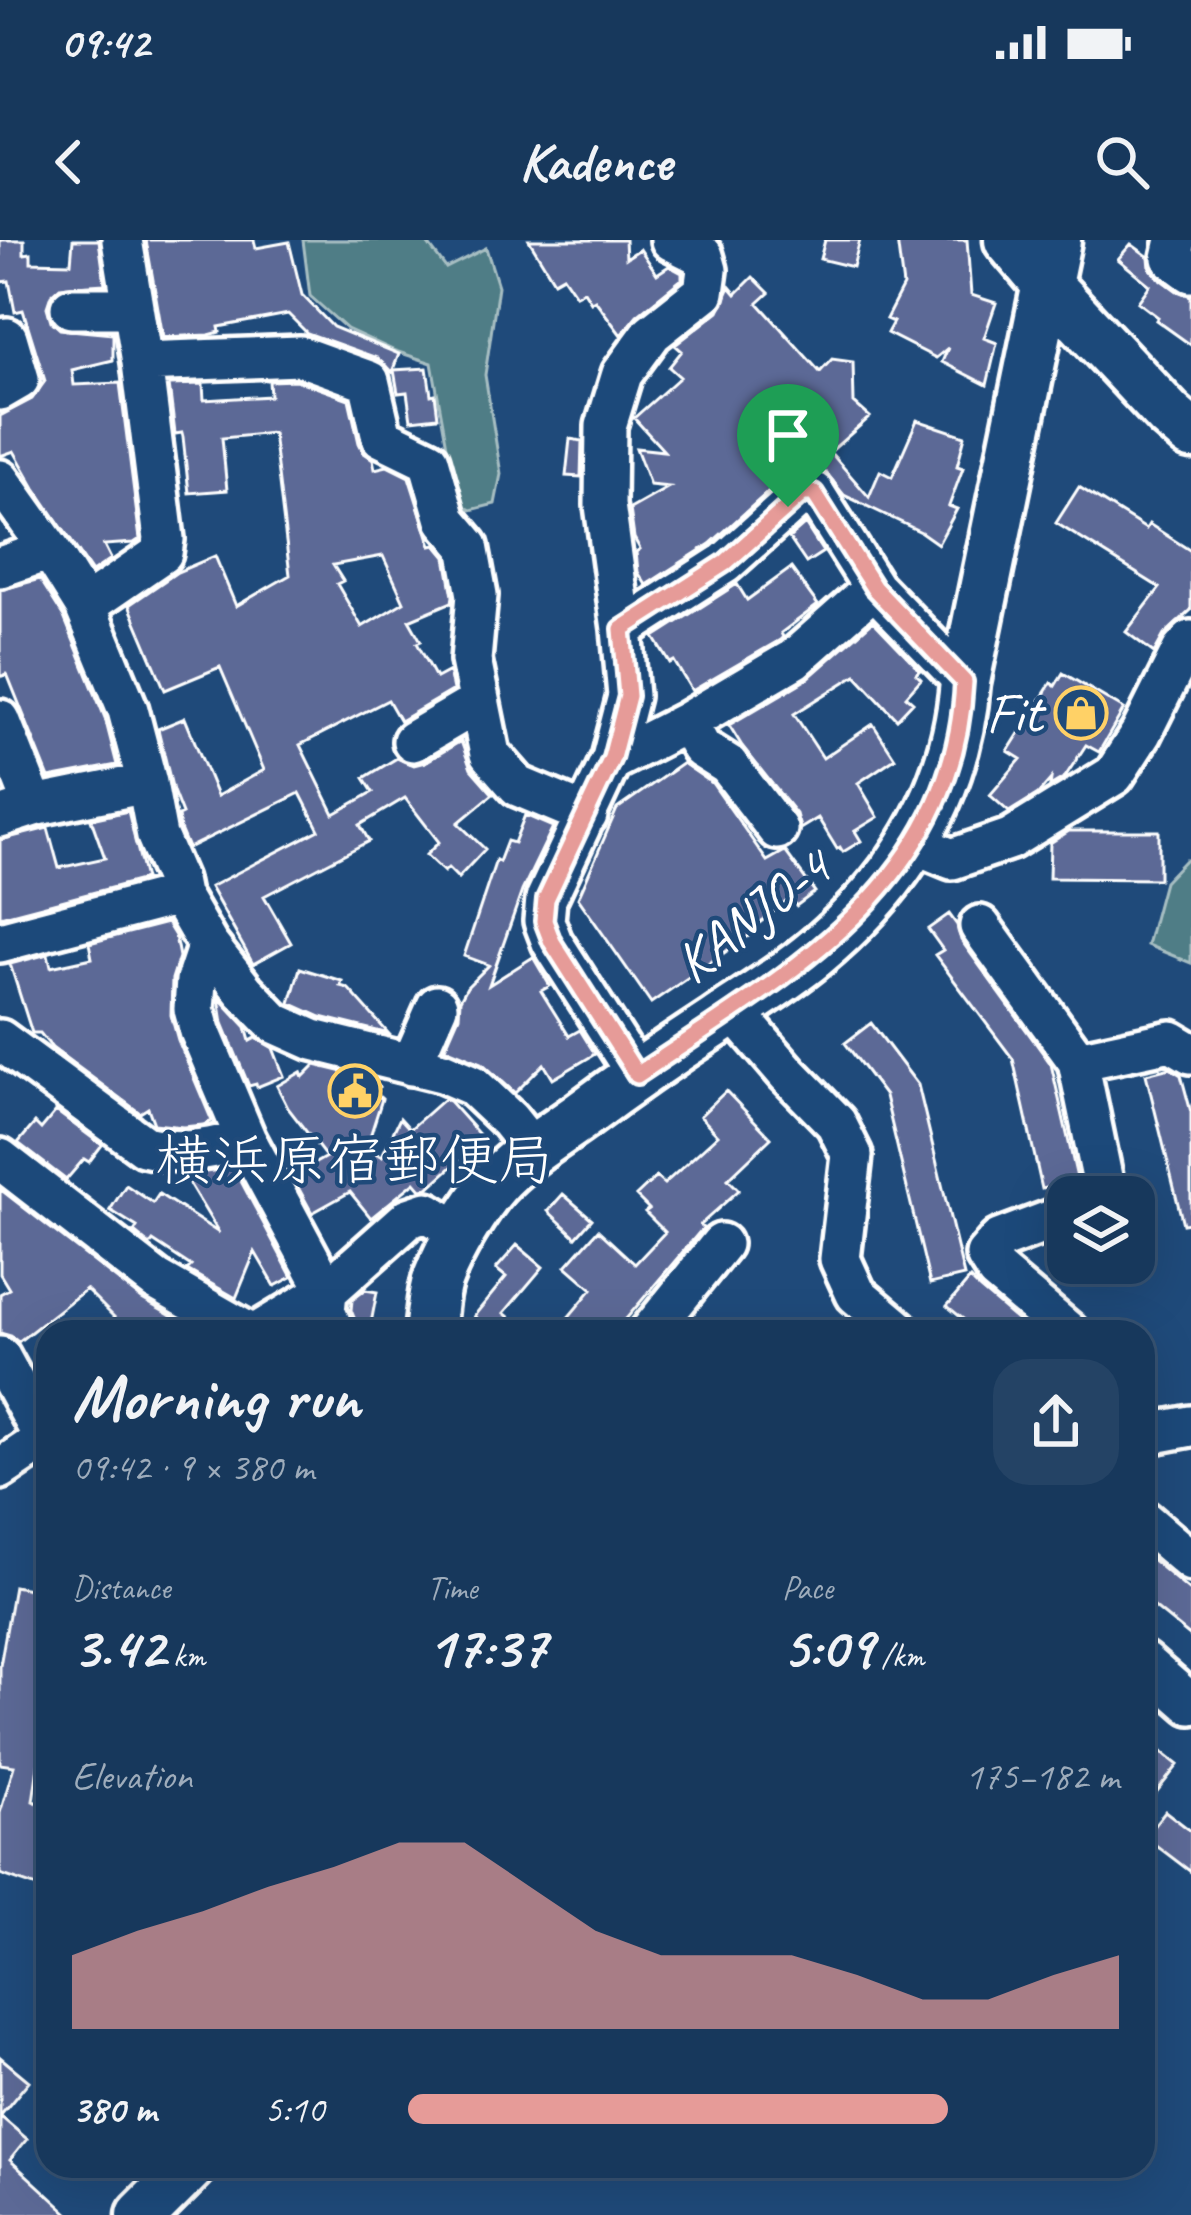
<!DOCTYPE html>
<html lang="en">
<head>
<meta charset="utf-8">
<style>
	:root { --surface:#17385c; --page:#244365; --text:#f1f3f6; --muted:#9eacbb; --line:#365272; --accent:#e69b98 }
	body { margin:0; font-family:Caveat,"Klee One",sans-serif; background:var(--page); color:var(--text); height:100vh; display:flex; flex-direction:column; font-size:45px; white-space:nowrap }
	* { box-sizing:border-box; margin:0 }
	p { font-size:39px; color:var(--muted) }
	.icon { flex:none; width:66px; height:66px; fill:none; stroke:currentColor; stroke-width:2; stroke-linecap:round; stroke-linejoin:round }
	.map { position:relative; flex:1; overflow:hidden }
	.sheet { position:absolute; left:36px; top:1080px; width:1119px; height:858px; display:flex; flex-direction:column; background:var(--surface); border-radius:36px; box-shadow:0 12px 48px #0002,0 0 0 3px var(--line) }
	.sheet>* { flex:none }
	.buttons { position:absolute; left:1047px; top:936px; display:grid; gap:24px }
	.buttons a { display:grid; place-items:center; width:108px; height:108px; border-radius:24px; background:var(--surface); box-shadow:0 12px 48px #0002,0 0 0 3px var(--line); font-size:60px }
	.pin { position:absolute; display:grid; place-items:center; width:102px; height:102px; color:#fff; margin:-123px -51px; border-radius:50% 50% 50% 0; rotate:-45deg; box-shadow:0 0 12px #0007 }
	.pin .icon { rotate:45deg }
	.round { display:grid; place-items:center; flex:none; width:126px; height:126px; border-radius:36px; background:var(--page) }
	.head { display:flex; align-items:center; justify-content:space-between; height:204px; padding:0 36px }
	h1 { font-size:66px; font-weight:700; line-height:90px }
	.metrics { display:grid; grid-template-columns:repeat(3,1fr); gap:18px; height:204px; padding:12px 36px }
	.metrics div { display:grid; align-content:center }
	.metrics b { font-size:60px; font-weight:700 }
	.metrics small { font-size:33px; font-weight:400 }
	.metrics p { font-size:33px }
	.chart { height:336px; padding:24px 36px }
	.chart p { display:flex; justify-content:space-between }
	.chart svg { width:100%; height:216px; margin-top:12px; fill:var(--accent); opacity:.7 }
	ul { padding:0 36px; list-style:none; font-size:39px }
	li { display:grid; grid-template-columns:192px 144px 1fr; align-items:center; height:90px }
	li i { height:30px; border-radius:15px; background:var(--accent) }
	.status { display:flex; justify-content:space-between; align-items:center; height:84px; padding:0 60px; background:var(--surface); direction:ltr }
	.status svg { height:33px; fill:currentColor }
	header { display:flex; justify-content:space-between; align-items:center; height:156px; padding:0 36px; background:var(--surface); font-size:54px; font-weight:700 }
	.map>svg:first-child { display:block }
	.green { fill:#4f7d86; stroke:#a7bec2; stroke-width:3 }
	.building { fill:#5b6996; stroke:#fff; stroke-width:3; fill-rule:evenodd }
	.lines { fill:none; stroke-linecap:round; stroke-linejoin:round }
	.minor-casing { stroke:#fff; stroke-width:48 }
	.major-casing { stroke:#fff; stroke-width:57 }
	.minor { stroke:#1f4a7a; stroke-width:39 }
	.major { stroke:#1f4a7a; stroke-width:48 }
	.route-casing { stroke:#fff; stroke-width:24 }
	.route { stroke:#e69b98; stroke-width:15 }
	.labels { text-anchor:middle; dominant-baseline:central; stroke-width:9; stroke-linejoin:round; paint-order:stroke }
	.poi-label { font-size:57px; fill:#fff; stroke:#1f4a7a; text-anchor:end }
	.street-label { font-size:57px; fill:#fff; stroke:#1f4a7a }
</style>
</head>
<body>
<div class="status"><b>09:42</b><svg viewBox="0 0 49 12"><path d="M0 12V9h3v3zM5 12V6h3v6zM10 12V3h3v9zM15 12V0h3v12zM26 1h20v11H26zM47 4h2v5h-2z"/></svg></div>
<header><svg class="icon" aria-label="back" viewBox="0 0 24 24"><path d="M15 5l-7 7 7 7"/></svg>Kadence<svg class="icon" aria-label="search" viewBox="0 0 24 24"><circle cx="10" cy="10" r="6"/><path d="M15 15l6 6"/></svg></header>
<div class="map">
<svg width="1191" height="1975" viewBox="0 0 1191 1975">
	<rect width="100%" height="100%" fill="#1f4a7a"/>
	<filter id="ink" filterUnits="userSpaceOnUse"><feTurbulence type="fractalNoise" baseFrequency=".00833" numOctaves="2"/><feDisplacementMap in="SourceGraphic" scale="24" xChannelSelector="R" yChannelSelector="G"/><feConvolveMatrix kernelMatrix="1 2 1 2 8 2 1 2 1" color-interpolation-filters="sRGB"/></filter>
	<g filter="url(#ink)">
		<path class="green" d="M 303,0 L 425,0 L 446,28 L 486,8 L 498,46 L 485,135 L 501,234 L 495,264 L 471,270 L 457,262 L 432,123 L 395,111 L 347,89 L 310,56 Z
			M 1185,620 L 1191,620 L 1191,723 L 1147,705 L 1164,642 Z"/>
		<path class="building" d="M 0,0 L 24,0 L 24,14 L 31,13 L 31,22 L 71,23 L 73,0 L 99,0 L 105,44 L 60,47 L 51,55 L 47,67 L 51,81 L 60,89 L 113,94 L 113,120 L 72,130 L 74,145 L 120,143 L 140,299 L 134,303 L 104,305 L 111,319 L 92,332 L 35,248 L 14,211 L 0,216 L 0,176 L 32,159 L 45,141 L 23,70 L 15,72 L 9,41 L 0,42 Z
			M 146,0 L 254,0 L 256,8 L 289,2 L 302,55 L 333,87 L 399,114 L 392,132 L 377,118 L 307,93 L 288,74 L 219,87 L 220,92 L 209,95 L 163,97 Z
			M 529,0 L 625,0 L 626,18 L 640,9 L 657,34 L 669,26 L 682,33 L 682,39 L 637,75 L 621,95 L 595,60 L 591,62 L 584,51 L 576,55 L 563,36 L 554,41 Z
			M 825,0 L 860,0 L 853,27 L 820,19 Z
			M 897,0 L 967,0 L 971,55 L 996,63 L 984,98 L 997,103 L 987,145 L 942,122 L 948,108 L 936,118 L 887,93 L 893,82 L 886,79 L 903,46 Z
			M 1131,4 L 1149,17 L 1150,28 L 1158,37 L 1177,51 L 1191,56 L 1191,105 L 1156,80 L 1158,77 L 1138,62 L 1150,45 L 1118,19 Z
			M 753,37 L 769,53 L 758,63 L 820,132 L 832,119 L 853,122 L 854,163 L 870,177 L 830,212 L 869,257 L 880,231 L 892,237 L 917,180 L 965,196 L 957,226 L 963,228 L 949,266 L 957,269 L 938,304 L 921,292 L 844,255 L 826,233 L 801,229 L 787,235 L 710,304 L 646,345 L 638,332 L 636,312 L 640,309 L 634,298 L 630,269 L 669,247 L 650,245 L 636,208 L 664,211 L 634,178 L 680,137 L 669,127 L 682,111 L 675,105 L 719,71 L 730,47 L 736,54 Z
			M 427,128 L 431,155 L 435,154 L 438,177 L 411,180 L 407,152 L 398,153 L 394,130 Z
			M 296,140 L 349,159 L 359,203 L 364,213 L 373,219 L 375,229 L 387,226 L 409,237 L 431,306 L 436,305 L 446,317 L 453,356 L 452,362 L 409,380 L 421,401 L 417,403 L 436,438 L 449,431 L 453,450 L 400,481 L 388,460 L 300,505 L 334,574 L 373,552 L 364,538 L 397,518 L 414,525 L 425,522 L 461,501 L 471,529 L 493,554 L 458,583 L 485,609 L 458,638 L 448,628 L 444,632 L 426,615 L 439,602 L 405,558 L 360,585 L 369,601 L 264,656 L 291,703 L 253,724 L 210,647 L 319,590 L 300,553 L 188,608 L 180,589 L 178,576 L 182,574 L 173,551 L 158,489 L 185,478 L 217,556 L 264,530 L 220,427 L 165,450 L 129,365 L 177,332 L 215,316 L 236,366 L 290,335 L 273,193 L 222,198 L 227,250 L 189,253 L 183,197 L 182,193 L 175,194 L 169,145 L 203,144 L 204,160 L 270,156 L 269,141 ZM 383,316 L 404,362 L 362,387 L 337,344 L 343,341 L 333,325 Z
			M 570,199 L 582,201 L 581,237 L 566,236 Z
			M 1079,247 L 1146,289 L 1149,284 L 1191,311 L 1191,370 L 1164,395 L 1154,413 L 1126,392 L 1160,348 L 1056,283 Z
			M 805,284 L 823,312 L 806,323 L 789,298 Z
			M 791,328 L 818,365 L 781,393 L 783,397 L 780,400 L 692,451 L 674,421 L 670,423 L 654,397 L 737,344 L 747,360 Z
			M 40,339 L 64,377 L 105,478 L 117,525 L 49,538 L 7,434 L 0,437 L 0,350 Z
			M 873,381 L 920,430 L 916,434 L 921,439 L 906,456 L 913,462 L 897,479 L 856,435 L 794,474 L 823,518 L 873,484 L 895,518 L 858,543 L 878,577 L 855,591 L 861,601 L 843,612 L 840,607 L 837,609 L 818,578 L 800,589 L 796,574 L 742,506 L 729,485 L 807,439 Z
			M 1063,433 L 1124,469 L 1099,512 L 1086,505 L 1065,537 L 1050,546 L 1051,539 L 1038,554 L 1009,572 L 990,555 L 1021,519 L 1008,511 L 1051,443 L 1055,446 Z
			M 683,523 L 712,543 L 767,621 L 785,611 L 815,652 L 796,666 L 791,658 L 753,688 L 756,691 L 651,763 L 578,658 L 617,569 Z
			M 128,571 L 145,639 L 0,677 L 0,600 L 48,588 L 59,628 L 105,618 L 91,579 Z
			M 525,575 L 553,587 L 522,651 L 489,745 L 533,717 L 550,746 L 541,751 L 569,796 L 580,790 L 595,814 L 553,839 L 544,824 L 515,853 L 482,823 L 445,808 L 459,776 L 460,760 L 467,747 L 489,725 L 464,716 L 496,620 L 499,622 L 507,601 L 514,603 Z
			M 1069,591 L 1159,591 L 1159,639 L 1049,638 L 1050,603 Z
			M 949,674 L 957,685 L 961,700 L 1051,824 L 1077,938 L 1075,942 L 1042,949 L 1013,819 L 935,715 L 943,710 L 928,689 Z
			M 167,683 L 175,696 L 179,717 L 172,739 L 171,775 L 178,800 L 212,881 L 203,885 L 183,887 L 154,884 L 148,868 L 140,873 L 52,808 L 40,793 L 32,793 L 10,724 L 48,714 L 51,727 L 92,718 L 89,703 Z
			M 300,728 L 342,741 L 340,746 L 348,748 L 389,794 L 321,777 L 290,763 Z
			M 219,758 L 246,787 L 250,801 L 256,798 L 273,808 L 284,836 L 257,847 L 256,844 L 249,846 L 223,783 Z
			M 871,783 L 918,845 L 964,1036 L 930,1044 L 885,856 L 845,803 Z
			M 315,825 L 372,839 L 379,847 L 374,852 L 382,859 L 366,909 L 382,916 L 400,878 L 410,889 L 444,859 L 449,861 L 483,899 L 428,948 L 421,949 L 415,942 L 371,978 L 350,952 L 312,973 L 292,936 L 326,917 L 288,868 L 277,846 L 301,832 L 303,837 Z
			M 1170,828 L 1181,835 L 1191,872 L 1191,983 L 1183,984 L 1146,834 Z
			M 726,851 L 771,898 L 728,939 L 739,950 L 700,985 L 703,988 L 615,1092 L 556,1092 L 592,1049 L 566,1026 L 598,990 L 635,1024 L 665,992 L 645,972 L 649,969 L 636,956 L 656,937 L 664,944 L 718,895 L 700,876 Z
			M 56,871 L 102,905 L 89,922 L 84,919 L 66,940 L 18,903 L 35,883 L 41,889 Z
			M 234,928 L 292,1037 L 275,1046 L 255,1012 L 236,1058 L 187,1030 L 191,1026 L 153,1001 L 150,1005 L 134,992 L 137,987 L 110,970 L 126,945 L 153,963 L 159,954 L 219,993 L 184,935 Z
			M 0,949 L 142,1059 L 173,1077 L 164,1090 L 156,1085 L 153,1088 L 150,1086 L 146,1092 L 129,1092 L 86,1049 L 18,1102 L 11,1096 L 0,1093 L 0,1054 L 9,1049 L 0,1034 Z
			M 563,954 L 592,979 L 576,997 L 548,971 Z
			M 517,1005 L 543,1027 L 504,1073 L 528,1092 L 493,1092 L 474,1076 L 506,1037 L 496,1029 Z
			M 970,1039 L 980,1049 L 1031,1092 L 979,1092 L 947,1066 Z
			M 365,1050 L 377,1052 L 371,1083 L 355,1080 L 351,1070 L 352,1060 Z
			M 38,1306 L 48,1307 L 48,1521 L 39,1520 L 33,1561 L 48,1567 L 48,1651 L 0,1634 L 0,1573 L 14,1526 L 0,1524 L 0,1426 L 14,1346 L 29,1349 Z
			M 1143,1312 L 1191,1352 L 1191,1397 L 1143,1358 Z
			M 1143,1497 L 1178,1525 L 1143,1569 Z
			M 1165,1571 L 1191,1591 L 1191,1632 L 1145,1597 Z
			M 0,1817 L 29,1841 L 0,1876 Z
			M 0,1876 L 27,1899 L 10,1920 L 70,1975 L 0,1975 Z"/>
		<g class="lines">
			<g class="minor-casing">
				<path id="minor" d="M 1176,0 L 1172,18 L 1191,32
					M 71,68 L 131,68
					M 142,122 L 300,116 L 369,141 L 382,197 L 429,220 L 446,280 L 468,306 L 477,355 L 471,420 L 490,514 L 518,546 L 587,575
					M 0,150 L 19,139 L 7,98
					M 0,240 L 50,310 L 85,366 L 128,470 L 147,543 L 157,596 L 176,640 L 179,655 L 208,705 L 244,751 L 275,783 L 313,800 L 442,832 L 472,845 L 509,880 L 533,910
					M 0,327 L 50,310
					M 85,366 L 162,313 L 164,299 L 142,122 L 122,0
					M 622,389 L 725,323 L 803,253 L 814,253 L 874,348 L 965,442
					M 0,480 L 34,566
					M 687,482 L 794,419 L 874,348
					M 413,501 L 478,463
					M 611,521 L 687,482 L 701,508 L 728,525 L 777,589
					M 0,577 L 34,566 L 147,543
					M 913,603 L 952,619 L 1010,599 L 1114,535 L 1141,493 L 1182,411 L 1191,401
					M 980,686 L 1078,821
					M 0,702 L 179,655
					M 208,705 L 196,741 L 194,769 L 200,791 L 246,900 L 327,1051 L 409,978 L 427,972 L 461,993
					M 733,770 L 788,834 L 836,883 L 852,915 L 840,1019 L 856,1054 L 901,1092
					M 0,800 L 144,906 C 184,916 207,909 246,900
					M 411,825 L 437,766
					M 637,835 L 552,702 L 544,681 L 546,659 L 612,518 L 628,456 L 622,389 L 605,265 L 606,186 L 622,134 L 652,93 L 704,52 L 707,30 L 703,16 L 671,0
					M 0,919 L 156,1040 L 247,1092
					M 1094,957 L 1103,942 L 1078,821 L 1171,801 L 1191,813
					M 1068,974 L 999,1000 L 986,1015 L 996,1031 L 1068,1092
					M 259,1092 L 327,1051 L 325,1071 L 334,1092
					M 650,1092 L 721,1004
					M 0,1117 L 44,1198
					M 1143,1195 L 1191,1186
					M 0,1229 L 48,1197
					M 1143,1280 L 1191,1321
					M 1143,1422 L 1191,1464"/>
			</g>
			<g class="major-casing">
				<path id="major" d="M 1009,0 L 1047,45 L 1169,175 L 1191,194
					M 429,1092 C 432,1075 432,1054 438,1038 C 449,1009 474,967 494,944 C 518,917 552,897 581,876 C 625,843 670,812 716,782 C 749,760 784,739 814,714 C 900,643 956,555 965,442 L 1056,0
					M 142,1975 L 191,1926"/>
			</g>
			<use href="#minor" class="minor"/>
			<use href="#major" class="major"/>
		</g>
	</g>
	<g class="lines" filter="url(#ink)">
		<g class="route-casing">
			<path id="route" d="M 803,253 L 814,253 L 874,348 L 964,442 C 954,646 787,734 637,835 L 552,702 L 544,681 L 546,659 L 612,518 L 628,456 L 622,389 L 725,323 Z"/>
		</g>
		<use href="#route" class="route"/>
	</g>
	<defs>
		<g id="shop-ring" transform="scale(2.7)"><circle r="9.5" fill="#1f4a7a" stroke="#ffd166" stroke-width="1.5"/><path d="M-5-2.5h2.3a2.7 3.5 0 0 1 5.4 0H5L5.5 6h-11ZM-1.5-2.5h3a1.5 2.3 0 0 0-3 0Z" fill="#ffd166"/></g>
		<g id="civic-ring" transform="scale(2.7)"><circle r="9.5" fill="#1f4a7a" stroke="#ffd166" stroke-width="1.5"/><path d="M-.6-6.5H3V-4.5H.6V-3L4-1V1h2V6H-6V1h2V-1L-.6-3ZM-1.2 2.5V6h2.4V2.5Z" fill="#ffd166"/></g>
	</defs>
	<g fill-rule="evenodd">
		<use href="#shop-ring" x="1081" y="473"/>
		<use href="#civic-ring" x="355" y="851"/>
	</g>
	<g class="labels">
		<g class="poi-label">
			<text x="1042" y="473">Fit</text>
			<text x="355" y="920" text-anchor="middle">横浜原宿郵便局</text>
		</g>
		<g class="street-label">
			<text transform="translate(752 675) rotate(-38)">KANJO-4</text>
		</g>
	</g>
</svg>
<div class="buttons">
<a><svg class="icon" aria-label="layers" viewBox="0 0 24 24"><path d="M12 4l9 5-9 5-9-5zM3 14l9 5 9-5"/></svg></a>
</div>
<div class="pin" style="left:788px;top:267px;background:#1e9e55"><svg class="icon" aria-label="arrive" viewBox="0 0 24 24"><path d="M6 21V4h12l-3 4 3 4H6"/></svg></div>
<section class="sheet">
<div class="head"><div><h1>Morning run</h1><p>09:42 · 9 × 380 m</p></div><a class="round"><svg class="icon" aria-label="share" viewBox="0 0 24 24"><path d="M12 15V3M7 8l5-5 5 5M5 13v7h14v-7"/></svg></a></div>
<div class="metrics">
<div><p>Distance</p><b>3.42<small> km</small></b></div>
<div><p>Time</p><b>17:37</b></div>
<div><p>Pace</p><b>5:09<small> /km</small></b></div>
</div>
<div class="chart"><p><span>Elevation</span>175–182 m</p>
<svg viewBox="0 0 160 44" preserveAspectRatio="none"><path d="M0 44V29L10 24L20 20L30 15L40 11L50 6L60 6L70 15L80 24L90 29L100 29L110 29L120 33L130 38L140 38L150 33L160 29V44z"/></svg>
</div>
<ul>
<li><b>380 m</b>5:10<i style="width:76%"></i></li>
</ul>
</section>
</div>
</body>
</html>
